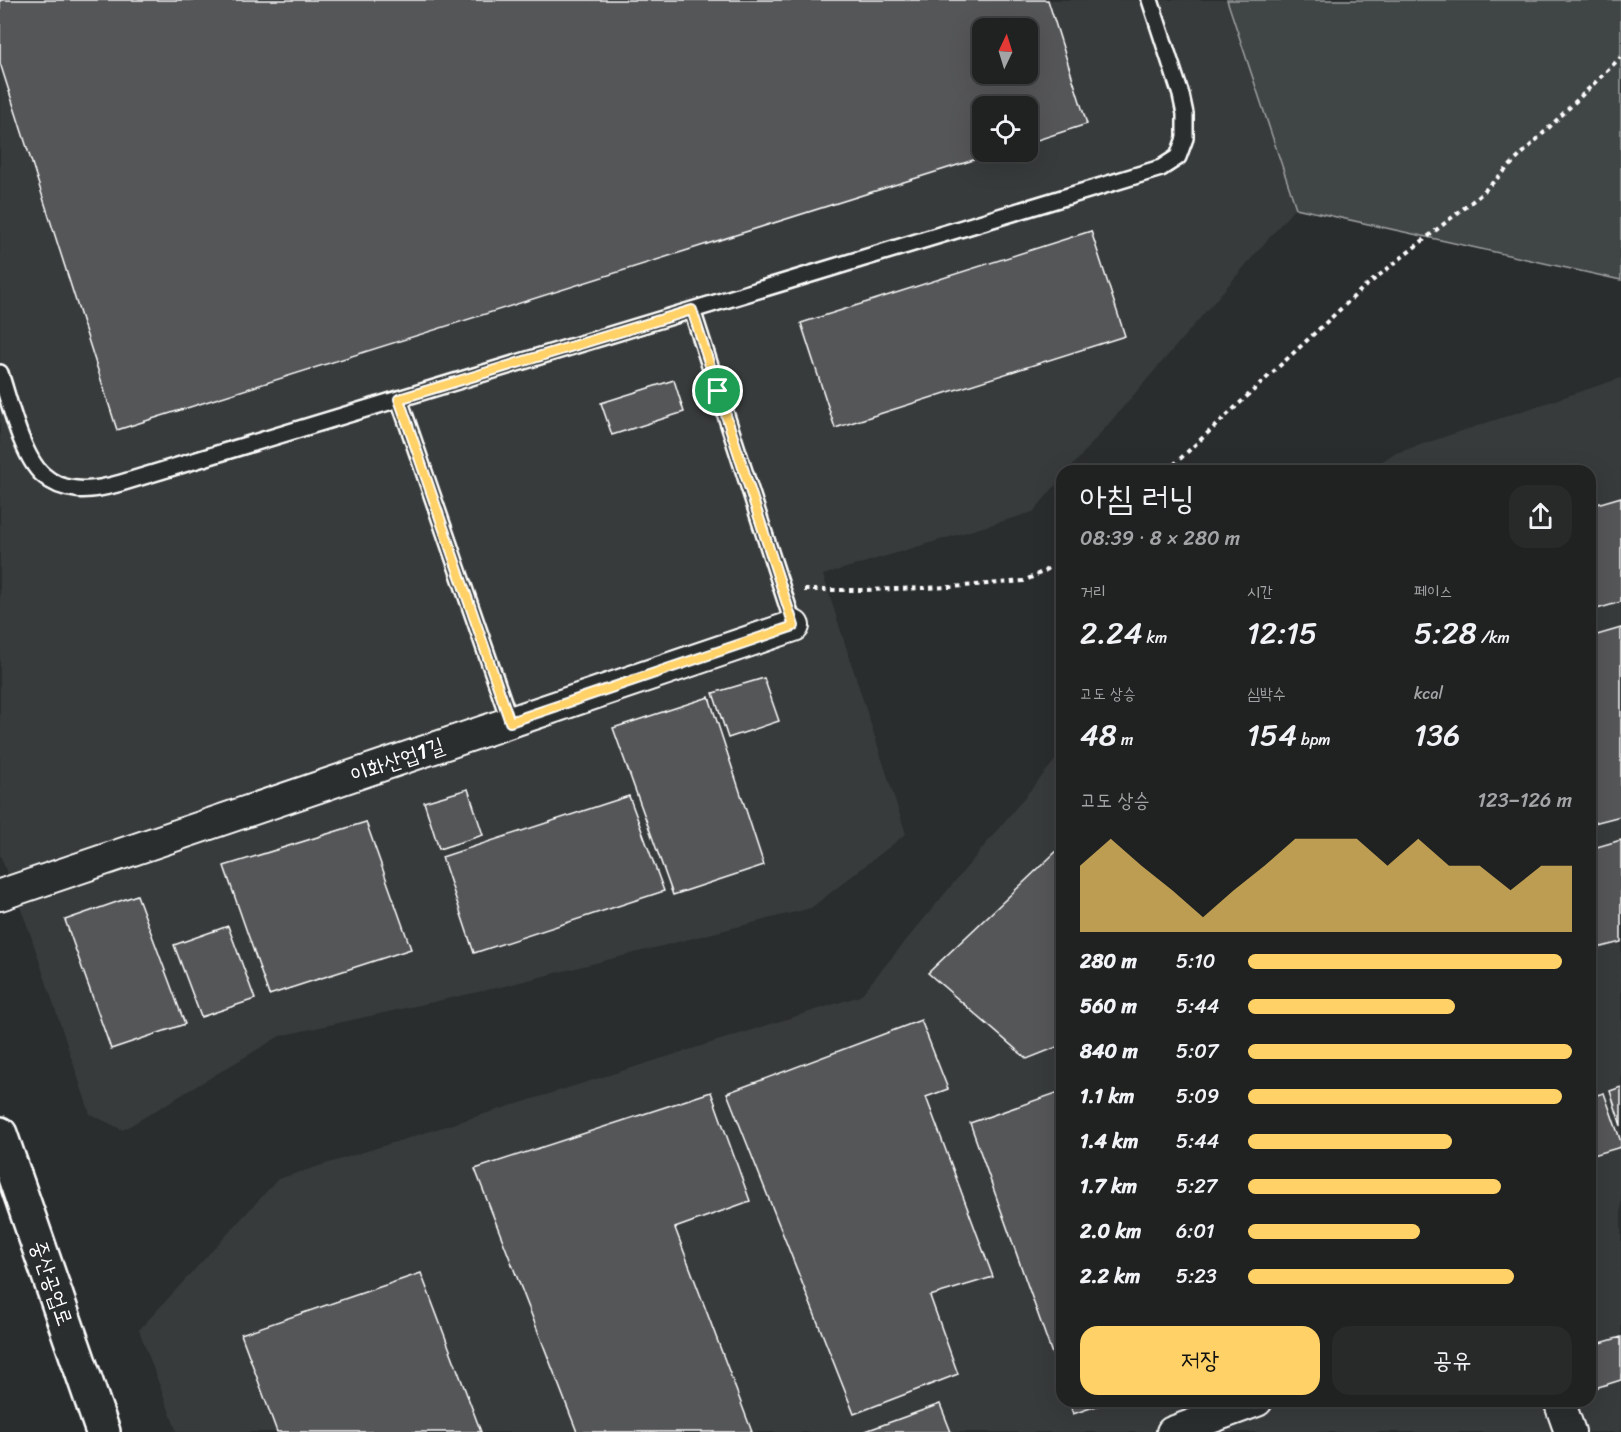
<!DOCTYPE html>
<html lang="ko">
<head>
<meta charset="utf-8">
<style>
	:root { --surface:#202222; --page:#282a2a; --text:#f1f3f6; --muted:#a2a4a5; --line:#3d3f40; --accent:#ffd166 }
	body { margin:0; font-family:Sriracha,"Poor Story",sans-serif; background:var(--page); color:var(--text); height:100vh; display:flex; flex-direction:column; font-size:22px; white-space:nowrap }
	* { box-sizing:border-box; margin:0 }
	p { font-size:20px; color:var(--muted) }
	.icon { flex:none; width:33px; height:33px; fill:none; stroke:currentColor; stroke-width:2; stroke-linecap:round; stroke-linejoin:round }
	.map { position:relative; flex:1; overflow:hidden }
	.side { position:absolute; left:1056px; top:465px; width:540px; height:942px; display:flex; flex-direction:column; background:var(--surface); border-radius:18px; box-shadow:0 6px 24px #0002,0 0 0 2px var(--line) }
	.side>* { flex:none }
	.needle { width:39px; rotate:4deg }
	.controls { position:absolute; left:972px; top:18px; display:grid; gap:12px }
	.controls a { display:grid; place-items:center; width:66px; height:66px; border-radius:12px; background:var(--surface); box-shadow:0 6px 24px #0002,0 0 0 2px var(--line); font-size:30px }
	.pin { position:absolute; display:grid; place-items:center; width:51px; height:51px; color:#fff; margin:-26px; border:3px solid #fff; border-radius:50%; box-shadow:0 2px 6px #0007 }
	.round { display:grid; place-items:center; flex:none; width:63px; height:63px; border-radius:18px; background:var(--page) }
	.headline { display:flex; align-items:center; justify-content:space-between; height:102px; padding:0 24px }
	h1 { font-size:33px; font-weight:600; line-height:45px }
	.figures { display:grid; grid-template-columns:repeat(3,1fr); gap:9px; height:102px; padding:6px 24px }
	.figures div { display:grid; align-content:center }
	.figures b { font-size:30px; font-weight:600 }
	.figures small { font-size:16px; font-weight:400 }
	.figures p { font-size:16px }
	.chart { height:168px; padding:12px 24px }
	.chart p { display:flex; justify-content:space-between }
	.chart svg { width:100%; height:108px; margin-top:6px; fill:var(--accent); opacity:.7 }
	.action { display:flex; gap:12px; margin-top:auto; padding:12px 24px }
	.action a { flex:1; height:69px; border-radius:18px; background:var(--accent); color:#111; font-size:24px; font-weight:600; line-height:69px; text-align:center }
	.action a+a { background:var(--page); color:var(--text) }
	ul { padding:0 24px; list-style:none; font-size:20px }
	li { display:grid; grid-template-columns:96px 72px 1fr; align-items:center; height:45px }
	li i { height:15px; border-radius:8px; background:var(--accent) }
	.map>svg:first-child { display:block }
	.built { fill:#373a3b; fill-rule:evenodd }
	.green { fill:#414445; stroke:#a0a2a2; stroke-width:1.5 }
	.building { fill:#555758; stroke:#fff; stroke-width:1.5; fill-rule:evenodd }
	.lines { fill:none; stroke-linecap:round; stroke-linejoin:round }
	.lane-casing { stroke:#fff; stroke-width:20 }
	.street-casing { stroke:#fff; stroke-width:34 }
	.secondary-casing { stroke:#fff; stroke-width:38 }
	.path { stroke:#fff; stroke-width:4; stroke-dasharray:4.5 4.5; stroke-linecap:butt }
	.lane { stroke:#2a2d2e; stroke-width:15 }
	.street { stroke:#2a2d2e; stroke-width:30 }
	.secondary { stroke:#2a2d2e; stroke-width:33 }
	.route-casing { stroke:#fff; stroke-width:12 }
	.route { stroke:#ffd166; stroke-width:8 }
	.labels { text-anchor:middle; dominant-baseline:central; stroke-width:6; stroke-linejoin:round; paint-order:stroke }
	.street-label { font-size:22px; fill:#fff; stroke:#2a2d2e }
</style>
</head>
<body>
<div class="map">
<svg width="1621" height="1432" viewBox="0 0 1621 1432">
	<rect width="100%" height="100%" fill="#2a2d2e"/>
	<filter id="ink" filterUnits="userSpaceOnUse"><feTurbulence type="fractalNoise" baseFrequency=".0167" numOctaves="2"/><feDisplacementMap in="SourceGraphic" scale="12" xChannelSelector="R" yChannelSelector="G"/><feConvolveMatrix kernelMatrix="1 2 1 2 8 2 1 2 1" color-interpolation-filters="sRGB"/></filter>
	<g filter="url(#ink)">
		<path class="built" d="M 0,0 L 1226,0 L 1295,208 L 1068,471 L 1062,471 L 1062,478 L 1033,512 L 823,575 L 906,834 L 811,908 L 505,986 L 280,1036 L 123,1130 L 90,1114 L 30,933 L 0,855 ZM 982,28 L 1028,28 L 1028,74 L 982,74 ZM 982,106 L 1028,106 L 1028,152 L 982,152 Z
			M 1621,378 L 1621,1432 L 177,1432 L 139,1330 L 278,1179 L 860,996 L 1062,752 L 1062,1401 L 1590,1401 L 1590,471 L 1368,471 L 1393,454 Z"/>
		<path class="green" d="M 1227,0 L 1621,0 L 1621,280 L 1296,208 Z"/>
		<path class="building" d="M 0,0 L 1048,0 L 1087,124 L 1028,143 L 1028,106 L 982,106 L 982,152 L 999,152 L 117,430 L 0,63 ZM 982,28 L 1028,28 L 1028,74 L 982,74 Z
			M 1091,231 L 1125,336 L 835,428 L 801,323 Z
			M 674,380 L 684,412 L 612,435 L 601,403 Z
			M 1621,497 L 1621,602 L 1590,611 L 1590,506 Z
			M 1621,628 L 1621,816 L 1590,824 L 1590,637 Z
			M 764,678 L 779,721 L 728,738 L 713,693 Z
			M 709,697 L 764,865 L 673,895 L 613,728 Z
			M 468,789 L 483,835 L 439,849 L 424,802 Z
			M 629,796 L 664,891 L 474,953 L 442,857 Z
			M 366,822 L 411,949 L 269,995 L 224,866 Z
			M 1621,840 L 1621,942 L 1590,950 L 1590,849 Z
			M 1062,846 L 1062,1045 L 1027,1059 L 928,973 Z
			M 137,895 L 185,1024 L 111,1049 L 65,920 Z
			M 228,926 L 255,999 L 201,1017 L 174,945 Z
			M 921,1020 L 948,1089 L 926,1097 L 993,1277 L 930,1296 L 958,1374 L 854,1414 L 727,1093 Z
			M 1621,1087 L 1621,1126 L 1610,1091 Z
			M 1062,1091 L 1062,1382 L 970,1123 Z
			M 711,1092 L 750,1201 L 675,1228 L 752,1432 L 577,1432 L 475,1169 Z
			M 1604,1093 L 1621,1142 L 1621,1147 L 1590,1156 L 1590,1097 Z
			M 421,1273 L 481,1432 L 277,1432 L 241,1334 Z
			M 1621,1337 L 1621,1380 L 1592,1389 L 1590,1381 L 1590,1346 Z
			M 1069,1401 L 1111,1401 L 1073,1414 Z
			M 940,1404 L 951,1432 L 863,1432 Z"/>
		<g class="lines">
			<g class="lane-casing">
				<path id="lane" d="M 692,310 L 794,626
					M 0,373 C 9,400 22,457 43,475 C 52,483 64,488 76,489 C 91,491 107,487 121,483 L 1161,168 L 1178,157 L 1185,138 L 1185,114 L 1181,95 L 1150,0
					M 399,399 L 510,722"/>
			</g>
			<g class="street-casing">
				<path id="street" d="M 0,895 L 794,626
					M 1559,1401 L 1570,1432
					M 1172,1432 L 1257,1401"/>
			</g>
			<g class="secondary-casing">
				<path id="secondary" d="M 0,1134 L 103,1432"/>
			</g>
			<path class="path" d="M 1167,471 L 1362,289 L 1479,196 L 1621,57
				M 804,590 L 867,590 L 951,587 L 1024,581 L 1062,562"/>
			<use href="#lane" class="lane"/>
			<use href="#street" class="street"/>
			<use href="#secondary" class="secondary"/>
		</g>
	</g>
	<g class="lines" filter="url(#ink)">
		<g class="route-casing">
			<path id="route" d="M 692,310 L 794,626 L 510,722 L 399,399 Z"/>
		</g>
		<use href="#route" class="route"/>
	</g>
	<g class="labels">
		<g class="street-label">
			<text transform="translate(397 760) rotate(-19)">이화산업1길</text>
			<text transform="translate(52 1283) rotate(71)">중산공업로</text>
		</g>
	</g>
</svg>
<div class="controls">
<a><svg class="needle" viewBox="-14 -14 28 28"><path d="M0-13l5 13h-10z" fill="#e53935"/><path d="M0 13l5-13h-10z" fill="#a2a4a5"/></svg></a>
<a><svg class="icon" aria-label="locate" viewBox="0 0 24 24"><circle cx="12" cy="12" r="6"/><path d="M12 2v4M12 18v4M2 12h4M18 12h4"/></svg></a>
</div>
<div class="pin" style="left:718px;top:391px;background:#1e9e55"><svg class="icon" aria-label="arrive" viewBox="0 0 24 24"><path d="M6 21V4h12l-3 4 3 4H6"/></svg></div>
<section class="side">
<div class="headline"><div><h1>아침 러닝</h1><p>08:39 · 8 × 280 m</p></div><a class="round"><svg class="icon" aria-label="share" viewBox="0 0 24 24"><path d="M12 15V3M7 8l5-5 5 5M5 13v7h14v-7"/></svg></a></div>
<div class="figures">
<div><p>거리</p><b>2.24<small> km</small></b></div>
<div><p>시간</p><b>12:15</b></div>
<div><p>페이스</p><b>5:28<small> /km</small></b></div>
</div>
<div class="figures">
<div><p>고도 상승</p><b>48<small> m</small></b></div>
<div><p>심박수</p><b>154<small> bpm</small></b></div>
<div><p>kcal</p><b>136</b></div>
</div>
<div class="chart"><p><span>고도 상승</span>123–126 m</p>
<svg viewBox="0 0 160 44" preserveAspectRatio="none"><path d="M0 44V17L10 6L20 17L30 27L40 38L50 27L60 17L70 6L80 6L90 6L100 17L110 6L120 17L130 17L140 27L150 17L160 17V44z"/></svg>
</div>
<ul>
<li><b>280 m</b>5:10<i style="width:97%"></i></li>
<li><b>560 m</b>5:44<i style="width:64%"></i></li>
<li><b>840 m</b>5:07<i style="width:100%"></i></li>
<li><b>1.1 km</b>5:09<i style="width:97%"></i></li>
<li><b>1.4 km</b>5:44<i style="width:63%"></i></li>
<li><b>1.7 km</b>5:27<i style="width:78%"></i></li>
<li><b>2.0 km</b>6:01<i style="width:53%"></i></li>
<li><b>2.2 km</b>5:23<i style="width:82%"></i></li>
</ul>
<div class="action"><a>저장</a><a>공유</a></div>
</section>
</div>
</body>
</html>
